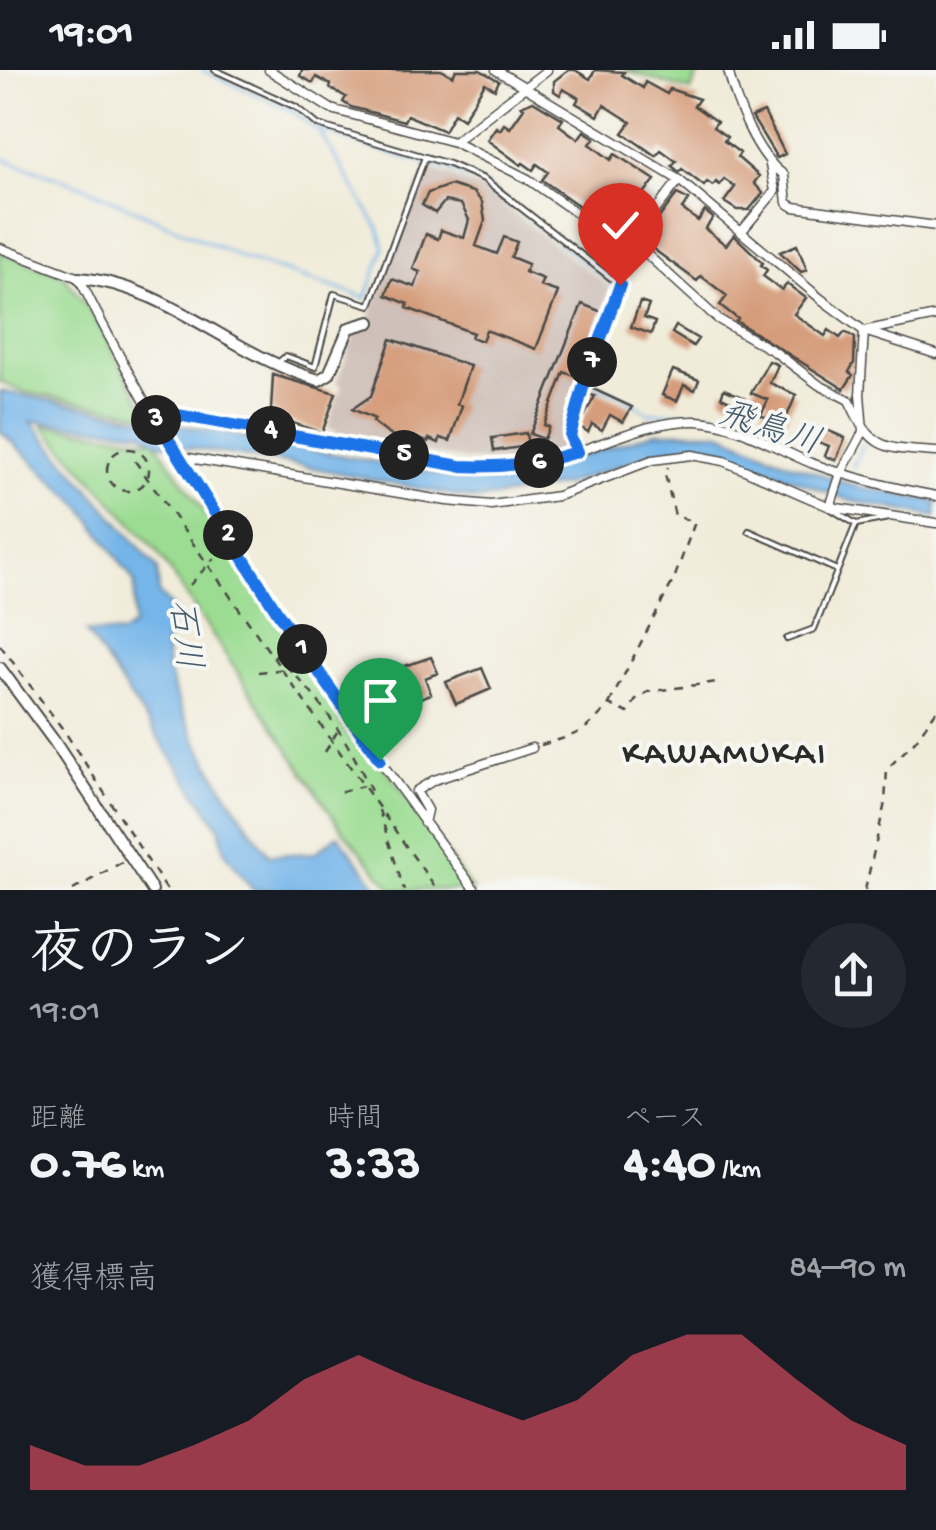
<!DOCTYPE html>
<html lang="ja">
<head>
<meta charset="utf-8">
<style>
	:root { --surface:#171b24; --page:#242831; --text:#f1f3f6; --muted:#9ea1a6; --accent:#d1495b }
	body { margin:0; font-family:"Gochi Hand","Klee One",sans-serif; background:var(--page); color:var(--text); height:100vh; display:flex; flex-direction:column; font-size:38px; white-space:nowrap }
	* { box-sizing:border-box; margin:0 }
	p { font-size:32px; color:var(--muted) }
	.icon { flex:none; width:55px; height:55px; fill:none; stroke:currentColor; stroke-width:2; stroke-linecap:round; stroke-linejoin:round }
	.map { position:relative; height:820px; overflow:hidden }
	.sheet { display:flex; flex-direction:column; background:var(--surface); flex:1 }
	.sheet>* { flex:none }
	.pin { position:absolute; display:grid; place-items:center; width:85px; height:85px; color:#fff; margin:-102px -42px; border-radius:50% 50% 50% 0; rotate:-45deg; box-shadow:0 0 10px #0007 }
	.pin .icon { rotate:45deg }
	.km { position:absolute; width:50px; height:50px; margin:-25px; border-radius:50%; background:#222; color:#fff; font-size:28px; line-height:50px; text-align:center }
	.round { display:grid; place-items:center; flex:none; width:105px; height:105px; border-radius:52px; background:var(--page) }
	.overview { display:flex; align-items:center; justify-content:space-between; height:170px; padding:0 30px }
	h1 { font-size:55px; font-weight:700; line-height:75px }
	.metrics { display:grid; grid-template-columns:repeat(3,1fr); gap:15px; height:170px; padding:10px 30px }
	.metrics div { display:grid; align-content:center }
	.metrics b { font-size:50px; font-weight:700 }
	.metrics small { font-size:28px; font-weight:400 }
	.metrics p { font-size:28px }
	.chart { height:280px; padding:20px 30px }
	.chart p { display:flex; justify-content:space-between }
	.chart svg { width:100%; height:180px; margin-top:10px; fill:var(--accent); opacity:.7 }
	.status { display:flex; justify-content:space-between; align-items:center; height:70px; padding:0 50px; background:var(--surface); direction:ltr }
	.status svg { height:28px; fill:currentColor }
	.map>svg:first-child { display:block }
	.industrial { fill:#cfc1ba }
	.green { fill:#9bdc92; stroke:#63845e; stroke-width:2.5 }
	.water { fill:#75b5e9; stroke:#50708a; stroke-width:2.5 }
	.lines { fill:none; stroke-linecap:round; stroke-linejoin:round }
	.stream { stroke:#75b5e9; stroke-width:2.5 }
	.building { fill:#d59d7c }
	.lane-casing { stroke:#494845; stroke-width:8 }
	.street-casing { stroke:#494845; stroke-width:11 }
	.secondary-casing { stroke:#494845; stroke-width:14 }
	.path { stroke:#494845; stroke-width:2.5; stroke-dasharray:8 8; stroke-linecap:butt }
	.lane { stroke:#fff; stroke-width:4 }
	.street { stroke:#fff; stroke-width:8 }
	.secondary { stroke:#fff; stroke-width:10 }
	.route-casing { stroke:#fff; stroke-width:20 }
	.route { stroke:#1a73e8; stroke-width:12 }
	.labels { text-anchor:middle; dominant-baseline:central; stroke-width:8; stroke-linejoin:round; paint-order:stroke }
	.water-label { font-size:35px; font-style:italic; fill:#455b6e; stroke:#f6f6f2 }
	.neighbourhood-label { font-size:35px; letter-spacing:2.5px; fill:#2b2b2b; stroke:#f6f6f2 }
</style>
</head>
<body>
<div class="status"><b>19:01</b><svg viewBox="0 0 49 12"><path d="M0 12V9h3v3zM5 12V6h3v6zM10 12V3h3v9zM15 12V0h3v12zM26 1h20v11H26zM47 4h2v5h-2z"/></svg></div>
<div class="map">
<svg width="936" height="820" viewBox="0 0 936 820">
	<rect width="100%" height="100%" fill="#f6f6f2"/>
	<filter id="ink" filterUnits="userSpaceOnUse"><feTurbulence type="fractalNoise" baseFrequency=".01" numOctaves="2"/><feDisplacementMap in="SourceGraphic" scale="20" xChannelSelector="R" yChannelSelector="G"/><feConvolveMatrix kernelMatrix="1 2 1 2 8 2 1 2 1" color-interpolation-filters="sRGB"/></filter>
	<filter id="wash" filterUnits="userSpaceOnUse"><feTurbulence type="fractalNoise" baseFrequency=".0048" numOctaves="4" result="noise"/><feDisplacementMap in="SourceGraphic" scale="40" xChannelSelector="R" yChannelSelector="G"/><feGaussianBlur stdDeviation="2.25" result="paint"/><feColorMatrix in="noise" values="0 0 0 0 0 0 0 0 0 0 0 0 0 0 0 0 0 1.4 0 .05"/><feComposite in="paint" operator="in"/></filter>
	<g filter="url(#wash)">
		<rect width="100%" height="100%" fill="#f1ecda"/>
		<path class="industrial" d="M 426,96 L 482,119 L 610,217 L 563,368 L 568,380 L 509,393 L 465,390 L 350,369 L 327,358 L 342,315 L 336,313 L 357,258 L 365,259 Z"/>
		<path class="green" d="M 623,0 L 700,0 L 691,21 Z
			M 0,182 L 63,205 L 91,242 L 149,345 L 24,322 L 0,312 Z
			M 43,355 L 154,370 L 472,820 L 393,820 L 340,757 L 156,480 Z"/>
		<path class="water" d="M 0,321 L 450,406 L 503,411 L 657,362 L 719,362 L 789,393 L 858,417 L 936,431 L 936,447 L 848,430 L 701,374 L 650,385 L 564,415 L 478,430 L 299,395 L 158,373 L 143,362 L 31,351 L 157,498 L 159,524 L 173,539 C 171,551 166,565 166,578 C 165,636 235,738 269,785 L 315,783 L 338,765 L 380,820 L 253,820 L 225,782 L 219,757 L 86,562 L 122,564 L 133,556 L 135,513 L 82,437 L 0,361 Z"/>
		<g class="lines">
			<path class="stream" d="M 202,0 L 291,40 L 314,58 L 377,80 L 443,97 L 482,113 L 615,216 L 582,311
				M 0,88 L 80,115 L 243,188 L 366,228 L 384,178 L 379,159 L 318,59
				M 588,314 L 618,324 L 649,343 L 715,343
				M 853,397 L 863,374"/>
		</g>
		<g id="blocks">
			<path class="building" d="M 302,0 L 441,0 L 453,6 L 456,0 L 480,0 L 499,11 L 495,19 L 485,13 L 463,49 L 454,43 L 444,61 L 407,45 L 404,51 L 351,37 L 343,32 L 346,27 L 330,18 L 331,15 L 316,7 L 313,13 L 300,6 Z
				M 568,0 L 575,0 L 590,9 L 595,0 L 624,2 L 622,5 L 643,18 L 645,12 L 667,24 L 670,19 L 699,29 L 694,36 L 717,52 L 713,57 L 727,67 L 724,71 L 740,83 L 737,87 L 759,106 L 754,113 L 763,123 L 749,140 L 737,140 L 724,132 L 735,117 L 724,109 L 720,115 L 716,112 L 713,116 L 707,112 L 704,116 L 682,99 L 679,102 L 672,96 L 676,91 L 661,80 L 656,86 L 623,63 L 631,52 L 604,35 L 598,46 L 576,33 L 579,28 L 563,19 L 560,25 L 554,21 L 554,11 Z
				M 533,31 L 563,49 L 559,55 L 578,69 L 584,61 L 595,68 L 590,74 L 611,90 L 615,84 L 655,110 L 629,141 L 638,147 L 624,162 L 615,161 L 542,110 L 548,102 L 537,94 L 533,100 L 523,93 L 521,95 L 487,70 L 496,57 L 500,60 L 504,54 L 510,58 L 524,38 L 521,36 Z
				M 764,42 L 785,84 L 777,88 L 752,47 Z
				M 450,115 L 473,122 L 482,132 L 485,151 L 476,176 L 497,184 L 504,167 L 517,172 L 511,187 L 528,194 L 525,202 L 543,209 L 540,216 L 558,222 L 536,279 L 486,260 L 482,271 L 471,267 L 473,263 L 407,238 L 408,234 L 386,225 L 392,209 L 415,217 L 420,202 L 413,199 L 426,164 L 438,169 L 441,160 L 464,168 L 469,150 L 461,134 L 445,131 L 435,143 L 422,135 L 428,123 Z
				M 677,124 L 689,130 L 682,139 L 698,151 L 705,141 L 713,148 L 705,159 L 726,175 L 734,165 L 763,193 L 761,195 L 767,200 L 763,206 L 782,220 L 787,214 L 806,228 L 794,244 L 825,266 L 829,260 L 840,268 L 845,262 L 855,268 L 854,293 L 849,302 L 853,305 L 844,319 L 736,251 L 738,249 L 720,235 L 727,226 L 701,206 L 697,211 L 649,176 L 653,171 L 646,165 Z
				M 797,175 L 807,200 L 801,202 L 780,182 Z
				M 640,232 L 649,235 L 644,248 L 655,252 L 651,264 L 631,257 Z
				M 582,234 L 602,242 L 577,307 L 564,302 L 544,355 L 549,357 L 544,369 L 530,364 Z
				M 676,256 L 698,269 L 693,276 L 672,263 Z
				M 391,269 L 470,296 L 457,334 L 462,336 L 450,371 L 440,368 L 439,373 L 429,369 L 428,372 L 406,365 L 405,370 L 388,364 L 373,352 L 375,349 L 352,339 L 371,326 Z
				M 769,291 L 778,295 L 770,313 L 796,325 L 785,351 L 776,346 L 773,351 L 761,345 L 768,330 L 751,323 Z
				M 673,300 L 699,310 L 695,320 L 684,315 L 677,331 L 662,325 Z
				M 273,305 L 336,323 L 322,363 L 281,349 L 271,340 Z
				M 589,317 L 632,337 L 623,352 L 610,345 L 602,360 L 592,354 L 588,362 L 579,356 L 595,326 L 587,324 Z
				M 724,319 L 745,328 L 743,337 L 721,327 Z
				M 822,358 L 845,368 L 836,390 L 825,386 L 829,376 L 816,371 Z
				M 526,363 L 528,376 L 494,381 L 492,368 Z
				M 431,587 L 438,603 L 425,608 L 431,624 L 407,633 L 401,615 L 357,631 L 350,615 Z
				M 482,598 L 491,619 L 456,634 L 446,612 Z
				M 395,638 L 401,653 L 385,660 L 381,651 L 384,642 Z"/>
		</g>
	</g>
	<g filter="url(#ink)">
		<use href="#blocks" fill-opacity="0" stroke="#494845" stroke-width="2.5"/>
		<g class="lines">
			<g class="lane-casing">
				<path id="lane" d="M 215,0 L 296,37 L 318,55 L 449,94 L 484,109 L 620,215 L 583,318 L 570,366 L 577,382
					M 280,291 L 286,286 L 315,297 L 334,224 L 370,235 L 425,87
					M 833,440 L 856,454 L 889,448
					M 749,461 L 837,500
					M 787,569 L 814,559 L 856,454"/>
			</g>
			<g class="street-casing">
				<path id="street" d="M 269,0 L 331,39 L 454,72 L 528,109 L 612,168 L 632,171 L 718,249 L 775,282 L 819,315 L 849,330 C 872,381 883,378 936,382
					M 496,0 L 679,110 L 821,229 L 864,261 L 936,284
					M 728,0 C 736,33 756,85 784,105 L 787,133 L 794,137 L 936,156
					M 454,72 L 547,0
					M 742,161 L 775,121 L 770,95
					M 632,171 L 679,110
					M 0,178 L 79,208 C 187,426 330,626 475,820
					M 868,260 L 936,246
					M 150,339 L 461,396 C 500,398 535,396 573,383 C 615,370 652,350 697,351 C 738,353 774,378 811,393 C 852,408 893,418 936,426
					M 177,386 L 447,431 L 491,435 L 558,426 L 652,390 L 692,385 L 724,391 L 830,437 L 936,453
					M 830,437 L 841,403 L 863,362 L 860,324 L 864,261
					M 424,753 L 427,740 L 416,721 L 434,710 L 532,678"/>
			</g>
			<g class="secondary-casing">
				<path id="secondary" d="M 79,208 C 168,215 234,287 319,310 L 329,304 L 349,258 L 370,252
					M 0,598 L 54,671 L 152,820"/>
			</g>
			<path class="path" d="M107 400a21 21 0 1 1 42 0a21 21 0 1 1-42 0Z
				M 135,391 L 437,820
				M 190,515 L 214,488
				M 0,575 L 65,662 L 167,820
				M 274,585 C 319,624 351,674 374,728
				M 258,602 L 288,599
				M 609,634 L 674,509 L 695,452 L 675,446 L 665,404 L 668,397
				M 541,675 C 576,665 586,663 609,634 L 628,643 L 637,628 L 648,622 L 717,612
				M 325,682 L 337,662
				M 341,722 L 363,716
				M 379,740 L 404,820
				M 73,820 L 124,791
				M 865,820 L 885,733 L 887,699 L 916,670 L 936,641"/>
			<use href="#lane" class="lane"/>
			<use href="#street" class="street"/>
			<use href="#secondary" class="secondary"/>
		</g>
	</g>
	<g class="lines" filter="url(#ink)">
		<g class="route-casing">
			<path id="route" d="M 380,690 L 276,540 L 150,340 L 460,396 C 502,398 538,394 577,382 L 570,366 L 583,318 L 620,215"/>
		</g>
		<use href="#route" class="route"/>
	</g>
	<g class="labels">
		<g class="water-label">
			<text transform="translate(769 361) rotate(18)">飛鳥川</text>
			<text transform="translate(182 565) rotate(83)">石川</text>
		</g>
		<g class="neighbourhood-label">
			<text x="725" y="685">KAWAMUKAI</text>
		</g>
	</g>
</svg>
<div class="pin" style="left:380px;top:690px;background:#1e9e55"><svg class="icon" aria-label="arrive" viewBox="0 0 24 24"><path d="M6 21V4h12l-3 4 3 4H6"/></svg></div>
<div class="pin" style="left:620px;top:215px;background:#d93025"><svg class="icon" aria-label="check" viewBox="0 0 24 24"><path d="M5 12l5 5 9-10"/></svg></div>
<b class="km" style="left:302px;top:579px">1</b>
<b class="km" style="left:228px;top:465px">2</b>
<b class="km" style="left:156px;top:350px">3</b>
<b class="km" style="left:271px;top:361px">4</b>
<b class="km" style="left:404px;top:385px">5</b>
<b class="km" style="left:539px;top:393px">6</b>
<b class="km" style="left:592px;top:292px">7</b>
</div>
<section class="sheet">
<div class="overview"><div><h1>夜のラン</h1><p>19:01</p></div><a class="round"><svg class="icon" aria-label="share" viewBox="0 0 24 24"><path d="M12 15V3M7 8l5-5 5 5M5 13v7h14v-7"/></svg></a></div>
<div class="metrics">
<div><p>距離</p><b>0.76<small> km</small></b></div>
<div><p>時間</p><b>3:33</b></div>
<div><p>ペース</p><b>4:40<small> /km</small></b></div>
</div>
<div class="chart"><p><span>獲得標高</span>84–90 m</p>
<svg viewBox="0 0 160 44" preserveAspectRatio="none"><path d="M0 44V33L10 38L20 38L30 33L40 27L50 17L60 11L70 17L80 22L90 27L100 22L110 11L120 6L130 6L140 17L150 27L160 33V44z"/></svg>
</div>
</section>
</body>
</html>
